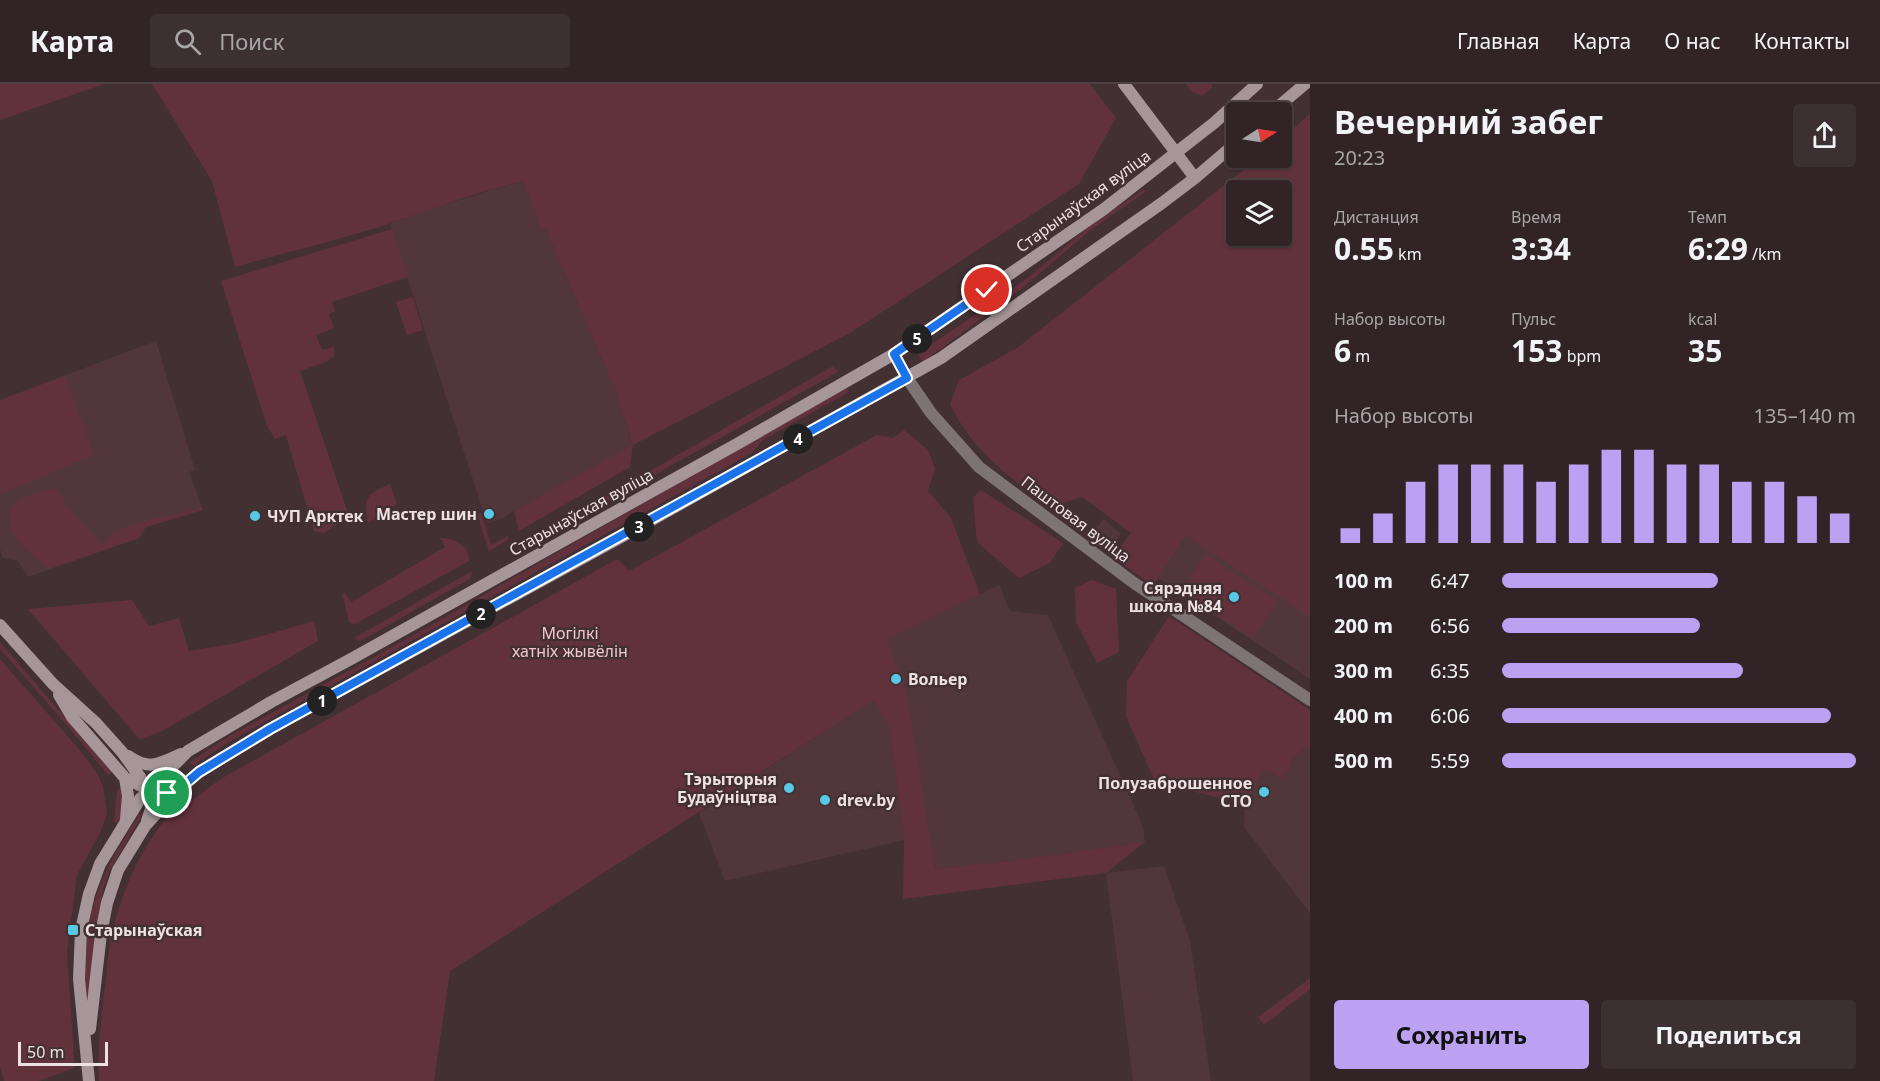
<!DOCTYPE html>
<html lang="ru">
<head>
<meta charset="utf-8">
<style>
	:root { --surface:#322426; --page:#3d3032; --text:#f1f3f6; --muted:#a8a4a7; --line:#4d4143; --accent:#bca0f2 }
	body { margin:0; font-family:"Noto Sans",sans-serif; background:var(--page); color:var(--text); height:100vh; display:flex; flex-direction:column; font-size:22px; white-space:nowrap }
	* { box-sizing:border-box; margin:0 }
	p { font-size:20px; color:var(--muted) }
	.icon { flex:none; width:33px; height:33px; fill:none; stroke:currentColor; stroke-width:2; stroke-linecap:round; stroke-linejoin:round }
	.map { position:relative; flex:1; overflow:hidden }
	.panel { display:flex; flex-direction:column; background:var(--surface); width:570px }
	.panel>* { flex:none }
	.needle { width:39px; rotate:78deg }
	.controls { position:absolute; left:1226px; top:18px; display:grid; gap:12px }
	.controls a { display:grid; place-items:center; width:66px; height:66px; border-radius:6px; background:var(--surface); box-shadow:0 2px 4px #0004,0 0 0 2px var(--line); font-size:30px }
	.scale { position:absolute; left:18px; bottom:15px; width:90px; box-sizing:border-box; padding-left:6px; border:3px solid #ede1e3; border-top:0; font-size:16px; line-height:21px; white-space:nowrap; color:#ede1e3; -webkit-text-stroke:4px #423033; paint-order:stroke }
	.pin { position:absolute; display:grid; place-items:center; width:51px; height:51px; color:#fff; margin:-26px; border:3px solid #fff; border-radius:50%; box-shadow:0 2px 6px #0007 }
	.km { position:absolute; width:30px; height:30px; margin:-15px; border-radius:50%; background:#222; color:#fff; font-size:16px; line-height:30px; text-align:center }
	.round { display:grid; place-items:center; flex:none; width:63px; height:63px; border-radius:6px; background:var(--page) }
	.summary { display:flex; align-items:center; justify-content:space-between; height:102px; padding:0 24px }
	h1 { font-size:33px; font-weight:700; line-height:45px }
	.metrics { display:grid; grid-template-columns:repeat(3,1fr); gap:9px; height:102px; padding:6px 24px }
	.metrics div { display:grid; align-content:center }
	.metrics b { font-size:30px; font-weight:700 }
	.metrics small { font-size:16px; font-weight:400 }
	.metrics p { font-size:16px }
	.chart { height:168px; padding:12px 24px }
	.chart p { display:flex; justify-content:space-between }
	.chart svg { width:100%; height:108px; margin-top:6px; stroke:var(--accent); stroke-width:6 }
	.button { display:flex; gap:12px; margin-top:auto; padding:12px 24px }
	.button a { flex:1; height:69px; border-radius:6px; background:var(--accent); color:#111; font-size:24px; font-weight:700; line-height:69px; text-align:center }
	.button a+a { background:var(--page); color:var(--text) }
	ul { padding:0 24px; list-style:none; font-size:20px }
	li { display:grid; grid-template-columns:96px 72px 1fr; align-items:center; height:45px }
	li i { height:15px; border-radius:8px; background:var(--accent) }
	header { display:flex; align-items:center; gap:36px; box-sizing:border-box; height:84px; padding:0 30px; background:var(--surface); border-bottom:2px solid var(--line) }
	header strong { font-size:28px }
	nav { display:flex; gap:33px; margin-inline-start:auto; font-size:21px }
	.search { width:420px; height:54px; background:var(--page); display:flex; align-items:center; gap:15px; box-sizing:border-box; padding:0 21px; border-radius:6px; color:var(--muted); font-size:22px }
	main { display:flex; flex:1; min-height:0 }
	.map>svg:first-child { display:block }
	.built { fill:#51373c }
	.green { fill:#62323c; fill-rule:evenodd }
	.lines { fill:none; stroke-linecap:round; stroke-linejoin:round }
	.minor { stroke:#7e7475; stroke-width:12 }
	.secondary { stroke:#a69699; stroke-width:12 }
	.route-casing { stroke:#fff; stroke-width:12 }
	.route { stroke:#1a73e8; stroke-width:8 }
	.poi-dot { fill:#59c8e4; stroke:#423033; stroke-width:2 }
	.labels { text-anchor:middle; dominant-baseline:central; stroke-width:5; stroke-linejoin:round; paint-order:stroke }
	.street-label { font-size:16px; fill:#ede1e3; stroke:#423033 }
	.poi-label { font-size:16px; font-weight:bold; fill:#ede1e3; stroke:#423033; text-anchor:end }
	.park-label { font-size:16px; fill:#f1c5cc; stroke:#423033 }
</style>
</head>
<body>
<header>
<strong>Карта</strong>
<div class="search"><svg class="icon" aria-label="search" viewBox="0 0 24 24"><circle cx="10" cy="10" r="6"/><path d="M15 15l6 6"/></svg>Поиск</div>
<nav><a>Главная</a><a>Карта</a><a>О нас</a><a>Контакты</a></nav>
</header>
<main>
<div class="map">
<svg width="1310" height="997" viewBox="0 0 1310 997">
	<rect width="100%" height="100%" fill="#423033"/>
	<path class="built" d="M 524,98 L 540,145 L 545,144 L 613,300 L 633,362 L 514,427 L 504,434 L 487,439 L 390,140 L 434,124 L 494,105 Z
		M 156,257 L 195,386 L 189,388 L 203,426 L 146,443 L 139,454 L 28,493 L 18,477 L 3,474 L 0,465 L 0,316 Z
		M 1103,435 L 1121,450 L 1112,461 L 1094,447 Z
		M 1186,452 L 1310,532 L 1310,595 L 1158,494 Z
		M 999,501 L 1010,527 L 1048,531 L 1136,727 L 1143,743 L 1145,758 L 1019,776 L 935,785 L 904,606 L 885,555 Z
		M 875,615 L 890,645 L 904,756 L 725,797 L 699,729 Z
		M 1305,662 L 1310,664 L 1310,829 L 1244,743 L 1245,720 L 1264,685 L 1283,695 L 1293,676 Z
		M 1164,782 L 1190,857 L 1211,997 L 1133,997 L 1106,789 Z"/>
	<path class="green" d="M 0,0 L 104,0 L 0,36 Z
		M 152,0 L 1090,0 L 1116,34 L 1079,100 L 850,249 L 633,361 L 630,383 L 519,447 L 514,427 L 633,361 L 613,300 L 545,144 L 540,145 L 524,98 C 478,106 435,125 391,139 C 340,156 287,168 235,183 L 212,97 Z
		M 1186,0 L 1211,0 L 1213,3 L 1202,12 L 1192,8 Z
		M 1310,30 L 1310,533 L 1186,452 L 1153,502 L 1113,473 L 1131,449 L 1082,413 L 1050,423 C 1008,392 973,368 950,320 L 959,296 L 1017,264 L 1259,74 L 1281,74 L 1281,55 ZM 1236,106 L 1281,106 L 1281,152 L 1236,152 Z
		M 1144,105 L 1145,108 L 1088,148 L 1025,202 L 923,278 L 918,270 L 1029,193 L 1086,145 Z
		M 392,145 L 408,193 L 332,218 L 335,227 L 329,230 L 334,244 L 316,251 L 322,266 L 334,263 L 334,272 L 326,278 L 300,287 L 349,432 L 324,449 L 314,447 L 286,351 L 275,355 L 267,342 L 221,197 Z
		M 413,213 L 423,246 L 407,251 L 396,218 Z
		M 833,282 L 838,288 L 533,459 L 528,457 Z
		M 65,292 L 94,371 L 0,410 L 0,316 Z
		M 846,303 L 849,308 L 763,356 L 752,369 L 227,659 L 193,682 L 190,678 L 224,655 L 410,553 Z
		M 904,346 L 928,366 L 935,385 L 928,407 L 951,434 L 980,510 L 886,555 L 906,606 L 935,785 L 1019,776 L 1145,758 L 1106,789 L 903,815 L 904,756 L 890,645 L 874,616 L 450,887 L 434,997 L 99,997 C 97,968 101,939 104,910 C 107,891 107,870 112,851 C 123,798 149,749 186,711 L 192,717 L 212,701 L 229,690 L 608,480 L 618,475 L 629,487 L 877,351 L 893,354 Z
		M 390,400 L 397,420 L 368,439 C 363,413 367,410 390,400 Z
		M 50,405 L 57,407 L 63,414 L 67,423 L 102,461 L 112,450 L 137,439 L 202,424 L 203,426 L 146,443 L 139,454 L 49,485 C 34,472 10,457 10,435 C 9,428 10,423 16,419 C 26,411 39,409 50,405 Z
		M 981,406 L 1063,459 L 1050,479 L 1019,494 L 977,458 L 973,414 Z
		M 481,429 L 491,461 L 508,452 L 508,456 L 489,467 L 477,430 Z
		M 440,454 C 454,454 470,461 469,477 L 357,539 L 352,540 L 349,538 L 342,509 L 345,509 L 351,518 L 445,463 Z
		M 1206,470 L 1277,517 L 1253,554 L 1181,507 Z
		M 472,487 L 471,494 L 364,555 L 359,557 L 354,554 Z
		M 1092,496 L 1116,505 L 1119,568 L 1097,579 L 1076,538 L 1075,504 Z
		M 132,516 L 149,542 L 179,534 L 189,567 L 237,559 L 314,537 L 318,557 L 164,646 L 140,656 L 28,525 Z
		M 1169,532 L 1310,626 L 1310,664 L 1305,662 L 1293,676 L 1283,695 L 1264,685 L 1245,720 L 1155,698 L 1126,632 L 1127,597 Z
		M 0,558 L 112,688 L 108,691 L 65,639 L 0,565 Z
		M 0,575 L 79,665 L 97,689 L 103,702 L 107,730 L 100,749 L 77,791 L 67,868 L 74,972 L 74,984 L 39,997 L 4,997 L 0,982 Z
		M 121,703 L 124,731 L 118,740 L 114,737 L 117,707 Z
		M 139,730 L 142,731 L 108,790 L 103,805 L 87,921 C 82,877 86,830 105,790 C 114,769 128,750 139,730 Z
		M 1310,894 L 1310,905 L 1264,941 L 1258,933 Z"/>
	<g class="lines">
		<path class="minor" d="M 907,294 L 931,329 L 979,383 L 1134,499 L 1310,616"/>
		<path class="secondary" d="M 1124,0 L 1195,94
			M 1272,28 L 1305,0
			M 894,270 L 907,294
			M 0,541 L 53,600 L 96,639 L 122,668 L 140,693 L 150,712 L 151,725 L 147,737
			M 59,611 L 72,633 L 125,694 L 154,708 L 167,709 L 177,706
			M 128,672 C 149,687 159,680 181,670
			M 125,694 L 128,712 L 126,735
			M 90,945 L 101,850 L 107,819 L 118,786 L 145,742 L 178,706 L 199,688 L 270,645 L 623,452 L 941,274 L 1162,119 L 1195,94 L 1236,59
			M 89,997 L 79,895 L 81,846 L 89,810 L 100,780 L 140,715 L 188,667 L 271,618 L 351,575 L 737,360 L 894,270 L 1104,125 L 1214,39 L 1257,0"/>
	</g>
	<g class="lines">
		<g class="route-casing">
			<path id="route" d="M 167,709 L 178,706 L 199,688 L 270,645 L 907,294 L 894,270 L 987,206"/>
		</g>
		<use href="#route" class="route"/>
	</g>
	<g class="poi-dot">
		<circle cx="489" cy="430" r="6"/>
		<circle cx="255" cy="432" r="6"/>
		<circle cx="1234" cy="513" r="6"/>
		<circle cx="896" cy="595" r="6"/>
		<circle cx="789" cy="704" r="6"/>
		<circle cx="1264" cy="708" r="6"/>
		<circle cx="825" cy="716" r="6"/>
		<rect x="67" y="840" width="12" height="12" rx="3"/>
	</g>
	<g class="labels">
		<g class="street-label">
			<text transform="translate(1083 117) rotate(-36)">Старынаўская вуліца</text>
			<text transform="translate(581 428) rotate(-29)">Старынаўская вуліца</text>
			<text transform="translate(1076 435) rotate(37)">Паштовая вуліца</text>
		</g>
		<g class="poi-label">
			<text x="477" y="430">Мастер шин</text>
			<text x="267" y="432" text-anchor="start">ЧУП Арктек</text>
			<text x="1222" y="504">Сярэдняя<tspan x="1222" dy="18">школа №84</tspan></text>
			<text x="908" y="595" text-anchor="start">Вольер</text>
			<text x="777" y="695">Тэрыторыя<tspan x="777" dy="18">Будаўніцтва</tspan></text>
			<text x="1252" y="699">Полузаброшенное<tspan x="1252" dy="18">СТО</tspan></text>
			<text x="837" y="716" text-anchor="start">drev.by</text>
			<text x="85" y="846" text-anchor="start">Старынаўская</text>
		</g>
		<g class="park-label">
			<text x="570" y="549">Могілкі<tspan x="570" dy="18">хатніх жывёлін</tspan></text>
		</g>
	</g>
</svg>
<div class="controls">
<a><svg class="needle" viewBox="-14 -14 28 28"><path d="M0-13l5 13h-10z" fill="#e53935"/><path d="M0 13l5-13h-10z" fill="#a8a4a7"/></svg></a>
<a><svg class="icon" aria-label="layers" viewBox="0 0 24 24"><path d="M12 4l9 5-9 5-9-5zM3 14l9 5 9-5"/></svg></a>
</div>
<div class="scale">50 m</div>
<div class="pin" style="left:167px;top:709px;background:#1e9e55"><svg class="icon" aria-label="arrive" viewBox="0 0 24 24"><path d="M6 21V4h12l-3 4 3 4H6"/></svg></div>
<div class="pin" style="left:987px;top:206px;background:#d93025"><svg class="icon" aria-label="check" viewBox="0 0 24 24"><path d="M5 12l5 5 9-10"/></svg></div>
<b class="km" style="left:322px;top:617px">1</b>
<b class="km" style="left:481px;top:530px">2</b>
<b class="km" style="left:639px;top:443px">3</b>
<b class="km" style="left:798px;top:355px">4</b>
<b class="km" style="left:917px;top:255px">5</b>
</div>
<section class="panel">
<div class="summary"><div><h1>Вечерний забег</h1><p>20:23</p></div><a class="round"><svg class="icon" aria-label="share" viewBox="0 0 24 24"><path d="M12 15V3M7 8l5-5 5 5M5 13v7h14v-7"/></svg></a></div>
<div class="metrics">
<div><p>Дистанция</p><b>0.55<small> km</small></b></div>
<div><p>Время</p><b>3:34</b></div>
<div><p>Темп</p><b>6:29<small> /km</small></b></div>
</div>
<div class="metrics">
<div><p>Набор высоты</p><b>6<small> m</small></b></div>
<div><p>Пульс</p><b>153<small> bpm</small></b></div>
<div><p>kcal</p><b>35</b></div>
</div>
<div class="chart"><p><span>Набор высоты</span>135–140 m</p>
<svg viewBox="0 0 160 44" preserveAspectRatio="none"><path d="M5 44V38M15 44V32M25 44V19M35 44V12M45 44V12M55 44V12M65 44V19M75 44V12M85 44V6M95 44V6M105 44V12M115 44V12M125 44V19M135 44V19M145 44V25M155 44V32"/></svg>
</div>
<ul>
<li><b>100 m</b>6:47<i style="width:61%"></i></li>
<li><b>200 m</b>6:56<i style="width:56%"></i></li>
<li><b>300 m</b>6:35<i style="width:68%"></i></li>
<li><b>400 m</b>6:06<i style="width:93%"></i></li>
<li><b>500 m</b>5:59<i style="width:100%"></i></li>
</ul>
<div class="button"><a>Сохранить</a><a>Поделиться</a></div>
</section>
</main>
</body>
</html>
